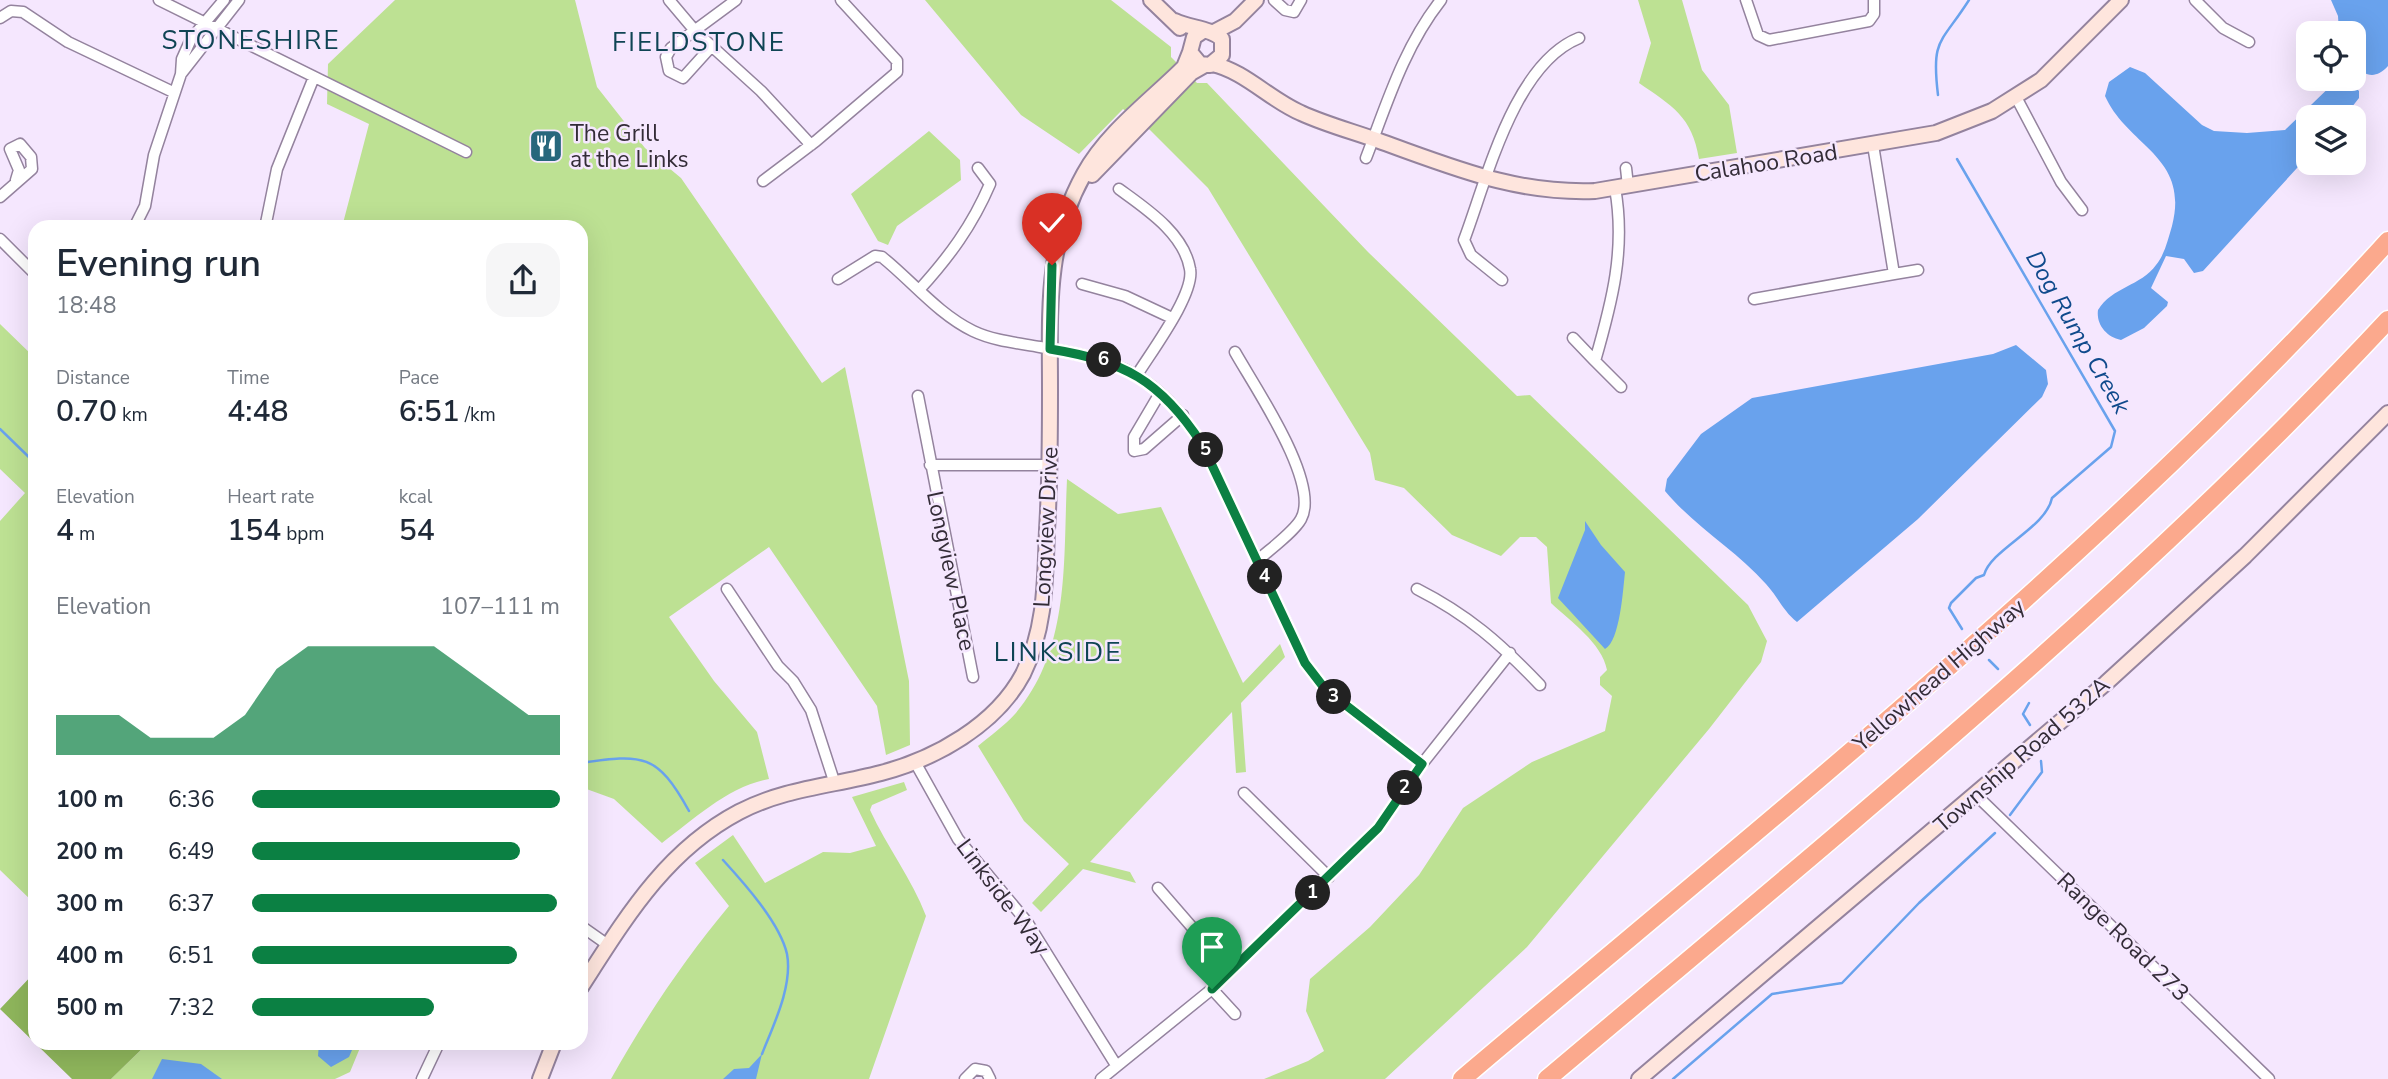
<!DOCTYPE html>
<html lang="en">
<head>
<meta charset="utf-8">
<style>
	:root { --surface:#fff; --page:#f6f6f7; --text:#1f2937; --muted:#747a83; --accent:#0b8043 }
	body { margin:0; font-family:"Nunito Sans",sans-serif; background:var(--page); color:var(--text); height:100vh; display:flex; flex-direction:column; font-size:26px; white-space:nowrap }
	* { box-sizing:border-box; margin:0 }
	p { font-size:23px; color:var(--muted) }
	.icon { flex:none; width:38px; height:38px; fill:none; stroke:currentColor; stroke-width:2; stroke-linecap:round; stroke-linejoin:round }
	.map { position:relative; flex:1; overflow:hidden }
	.details { position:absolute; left:28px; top:220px; width:560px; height:830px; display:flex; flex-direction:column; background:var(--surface); border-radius:21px; box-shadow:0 7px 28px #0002 }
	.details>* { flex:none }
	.fabs { position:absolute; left:2296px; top:21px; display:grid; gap:14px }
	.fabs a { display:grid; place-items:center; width:70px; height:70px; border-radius:14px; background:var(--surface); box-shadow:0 7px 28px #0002; font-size:35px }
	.pin { position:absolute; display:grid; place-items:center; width:60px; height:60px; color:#fff; margin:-72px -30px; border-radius:50% 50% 50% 0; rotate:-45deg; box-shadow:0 0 7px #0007 }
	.pin .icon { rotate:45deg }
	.km { position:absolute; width:35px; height:35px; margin:-18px; border-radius:50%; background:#222; color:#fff; font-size:19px; line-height:35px; text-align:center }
	.round { display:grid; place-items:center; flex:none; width:74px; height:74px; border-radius:21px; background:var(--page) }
	.headline { display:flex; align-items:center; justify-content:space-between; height:119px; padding:0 28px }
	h1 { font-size:38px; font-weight:600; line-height:52px }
	.metrics { display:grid; grid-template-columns:repeat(3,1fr); gap:10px; height:119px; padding:7px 28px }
	.metrics div { display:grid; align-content:center }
	.metrics b { font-size:30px; font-weight:600 }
	.metrics small { font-size:19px; font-weight:400 }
	.metrics p { font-size:19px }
	.chart { height:196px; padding:14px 28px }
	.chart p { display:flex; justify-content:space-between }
	.chart svg { width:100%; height:126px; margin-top:7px; fill:var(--accent); opacity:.7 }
	ul { padding:0 28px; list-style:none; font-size:23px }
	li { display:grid; grid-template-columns:112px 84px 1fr; align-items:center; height:52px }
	li i { height:18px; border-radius:9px; background:var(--accent) }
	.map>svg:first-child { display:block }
	.green { fill:#bde193 }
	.forest { fill:#8fb65c }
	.water { fill:#69a2ed }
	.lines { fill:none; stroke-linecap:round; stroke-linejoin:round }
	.stream { stroke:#69a2ed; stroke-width:2.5 }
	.street-casing { stroke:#94839e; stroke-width:13 }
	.secondary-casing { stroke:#94839e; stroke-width:18 }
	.highway-casing { stroke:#fff; stroke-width:21 }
	.street { stroke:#fff; stroke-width:10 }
	.secondary { stroke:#fee5dd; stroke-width:14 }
	.highway { stroke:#fba98d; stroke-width:18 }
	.route-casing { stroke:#fff; stroke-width:14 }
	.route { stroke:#0b8043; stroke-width:9 }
	.labels { text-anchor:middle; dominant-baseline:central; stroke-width:5; stroke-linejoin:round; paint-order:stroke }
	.poi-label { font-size:23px; fill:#332c37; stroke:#f5e7fe; text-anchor:start }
	.street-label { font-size:23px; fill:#332c37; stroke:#f5e7fe }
	.water-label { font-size:24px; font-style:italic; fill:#0f4a8c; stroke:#f5e7fe }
	.quarter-label { font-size:26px; letter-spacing:2px; fill:#0f4454; stroke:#f5e7fe }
</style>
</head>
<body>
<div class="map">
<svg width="2388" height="1079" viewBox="0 0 2388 1079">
	<rect width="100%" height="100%" fill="#f5e7fe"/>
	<path class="green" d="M 395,0 L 575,0 L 597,87 L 645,148 L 681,178 L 822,383 L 845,367 L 909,681 L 910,745 L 886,755 L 877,706 L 769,547 L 669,617 L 714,681 L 757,732 L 769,779 C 729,786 694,819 662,843 L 614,799 L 581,787 L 581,228 L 342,227 L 369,124 L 327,104 L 328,64 Z
		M 925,0 L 1111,0 L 1171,47 L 1171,57 L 1197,83 L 1207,83 L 1368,252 L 1517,396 L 1530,395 L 1748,605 L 1767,641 L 1761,662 L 1709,729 L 1527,947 L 1385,1079 L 1264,1079 L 1308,1061 L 1324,1051 L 1306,1011 L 1310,979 L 1370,927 L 1419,875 L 1463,808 L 1532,762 L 1605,731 L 1612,696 L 1600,685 L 1600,677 L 1607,670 C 1602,643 1570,621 1551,603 L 1547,547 L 1536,537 L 1520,537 L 1501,556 L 1452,535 L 1404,488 L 1375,480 L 1370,453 L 1208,188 L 1150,130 L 1123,109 L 1079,154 L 1021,115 Z
		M 1638,0 L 1682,0 L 1702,70 L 1729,105 L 1737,153 L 1699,159 C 1692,116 1672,106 1639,83 L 1651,43 Z
		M 929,131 L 960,160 L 961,180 L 897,226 L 888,245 L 878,241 L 851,194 Z
		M 0,324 L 35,358 L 35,904 L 0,870 L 0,521 L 25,493 L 0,469 Z
		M 1067,479 L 1118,514 L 1161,507 L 1243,683 L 1280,644 L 1285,657 L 1241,703 L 1246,772 L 1236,773 L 1232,712 L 1090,862 L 1130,872 L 1136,883 L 1083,869 L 1041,912 L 1032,903 L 1069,864 L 1024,821 L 978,746 C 990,736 1004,726 1015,714 C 1071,649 1063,560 1067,479 Z
		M 904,782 L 907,790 L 872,805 L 870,810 C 887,847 912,879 926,916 L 869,1079 L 611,1079 C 645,1018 684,960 729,906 L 695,863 L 733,835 L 765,883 L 823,852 L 850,853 L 876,846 L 852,797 Z
		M 148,1043 L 362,1043 L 350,1072 L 335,1079 L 111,1079 Z"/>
	<path class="forest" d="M 35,972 L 35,1043 L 148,1043 L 111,1079 L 72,1079 L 0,1009 Z"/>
	<path class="water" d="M 2331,0 L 2388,0 L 2388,66 C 2376,79 2366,77 2354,65 L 2354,33 L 2339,33 L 2338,16 Z
		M 2130,67 L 2145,73 L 2202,125 L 2214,131 L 2247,133 L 2285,130 L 2338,79 C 2348,79 2352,84 2359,91 L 2359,98 L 2344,117 L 2308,117 L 2308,156 L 2203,271 L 2194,273 L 2184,259 L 2166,256 L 2151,288 L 2168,302 L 2167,306 L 2144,328 L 2121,340 C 2106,337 2096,324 2098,310 C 2112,287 2141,286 2156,265 C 2165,254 2168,239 2172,226 C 2190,156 2128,147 2105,96 L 2109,82 Z
		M 2016,345 L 2046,370 L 2048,384 L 2042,397 L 1918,519 L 1797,622 C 1783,611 1778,597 1766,584 C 1736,550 1695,527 1665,491 L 1667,479 L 1701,434 L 1752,398 L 1993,354 Z
		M 1585,521 L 1601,545 L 1625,572 C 1623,590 1620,641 1605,649 L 1558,598 L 1585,530 Z
		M 319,1043 L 355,1043 L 349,1057 L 331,1067 L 318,1056 Z
		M 762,1054 L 756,1079 L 723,1079 L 734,1069 L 749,1068 Z
		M 162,1059 L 201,1064 L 222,1079 L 152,1079 Z"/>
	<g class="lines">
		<path class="stream" d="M 1938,95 C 1931,38 1941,44 1969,0
			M 1957,159 L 2115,431 L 2111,447 L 2052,498 C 2046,528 1991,549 1984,575 L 1976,578 L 1951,603 L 1949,608 L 1962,629
			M 0,429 L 35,463
			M 1989,660 L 1998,669
			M 2029,703 L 2023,714 L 2030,725
			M 581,763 C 643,754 657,753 689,811
			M 2010,815 L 2042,772 L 2041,761
			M 723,860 C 744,883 780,923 787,954 C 793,986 773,1026 762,1054
			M 1673,1079 L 1772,994 L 1842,983 L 1919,903 L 1995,833"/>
		<g class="street-casing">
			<path id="street" d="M 159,0 L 466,152
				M 669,0 L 696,32 L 761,91 L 811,145
				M 1274,0 L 1285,10 L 1294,12 L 1301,0
				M 1746,0 L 1758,35 L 1769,40 L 1869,21 L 1874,14 L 1874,0
				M 2195,0 L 2223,28 L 2249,42
				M 0,18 L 11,11 L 23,12 L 68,42 L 173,92
				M 711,47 L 683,78 L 669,71 L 666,57 L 671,48 L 736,0
				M 181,74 L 239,0
				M 2016,97 L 2061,182 L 2082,210
				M 1366,158 C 1387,103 1404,47 1441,0
				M 1626,168 L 1628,186
				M 763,181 L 816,141 L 897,72 L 897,61 L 841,0
				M 1615,188 C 1626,249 1612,302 1595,361 L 1621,387
				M 1119,189 C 1145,208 1184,233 1190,269 C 1195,294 1151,352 1137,375
				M 0,197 L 32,169 L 31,157 L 20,144 L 10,149 L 19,170 L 16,180
				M 134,228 L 145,206 L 154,155 L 181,74 L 182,59 L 191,39 L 224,0
				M 265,228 L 277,169 L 314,77
				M 0,239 L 35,274
				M 1894,274 L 1918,270
				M 838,279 L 875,256 L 882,257 C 912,281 938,314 973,331 C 994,341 1018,343 1040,347 C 1121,361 1155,373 1202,444 L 1305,663 L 1325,689 L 1422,764
				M 1502,280 L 1471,255 L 1464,240 C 1487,179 1514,64 1579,38
				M 1082,284 L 1125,296 L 1172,318
				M 919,290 C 949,257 972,226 990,184 L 978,168
				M 1754,299 L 1894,274 L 1873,145
				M 1573,338 L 1595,361
				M 1235,352 C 1254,386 1321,483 1301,519 C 1294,532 1269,550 1258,560
				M 1160,393 L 1134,437 L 1134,451 L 1144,449 L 1183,415
				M 918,396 L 973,677
				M 930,465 L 1050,465
				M 727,589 L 778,666 L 793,681 L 811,710 L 834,781
				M 1417,589 C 1468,615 1500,643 1540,685
				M 915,762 L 958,839 L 1027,922 L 1116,1065
				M 1244,793 L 1329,877
				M 1976,795 L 2269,1079
				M 1158,888 L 1230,971
				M 581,926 L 608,945
				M 1212,989 L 1235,1014
				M 422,1079 L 439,1043
				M 965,1079 L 975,1069 L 986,1071 L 990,1079
				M 1101,1079 L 1212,989 L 1378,828 L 1422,764 L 1510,653"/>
		</g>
		<g class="secondary-casing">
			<path id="secondary" d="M 1151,0 L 1180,28
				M 1175,21 C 1189,28 1211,28 1222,39 L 1222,55 L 1210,65 L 1200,64 L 1190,52 L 1194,37 L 1203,31
				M 1214,32 L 1235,21 L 1256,0
				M 1212,64 C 1245,71 1270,100 1301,113 C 1327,125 1355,132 1382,142 C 1455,168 1516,194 1595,191 L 1936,133 L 1992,111 L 2041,80 L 2121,0
				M 1092,175 L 1191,73 L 1205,65
				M 581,987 C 625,919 665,851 739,812 C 785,788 832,786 881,773 C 935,759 996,725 1023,674 C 1046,628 1045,580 1047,530 C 1050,483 1050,436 1050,389 C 1050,312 1045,244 1084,174 C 1106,133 1151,100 1184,67 L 1190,52
				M 540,1079 L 554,1043
				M 1639,1079 L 2106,683 L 2245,556 L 2388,413"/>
		</g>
		<g class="highway-casing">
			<path id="highway" d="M 1462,1079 C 1780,810 2108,550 2388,241
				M 1547,1079 C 1836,835 2130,597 2388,320"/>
		</g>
		<use href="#street" class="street"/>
		<use href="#secondary" class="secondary"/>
		<use href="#highway" class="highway"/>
	</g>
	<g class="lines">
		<g class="route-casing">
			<path id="route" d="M 1052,265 L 1050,349 C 1124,361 1160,380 1202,444 L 1305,663 L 1325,689 L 1422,764 L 1378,828 L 1212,989"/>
		</g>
		<use href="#route" class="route"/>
	</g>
	<defs>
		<g id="restaurant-square" transform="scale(1.75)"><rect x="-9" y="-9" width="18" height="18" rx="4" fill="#27677c" stroke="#f5e7fe"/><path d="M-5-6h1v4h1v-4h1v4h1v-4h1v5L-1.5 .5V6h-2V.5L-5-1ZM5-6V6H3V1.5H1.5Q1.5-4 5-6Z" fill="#fff"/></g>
	</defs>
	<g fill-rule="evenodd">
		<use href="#restaurant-square" x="546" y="146"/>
	</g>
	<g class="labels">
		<g class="poi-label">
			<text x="570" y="133">The Grill<tspan x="570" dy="26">at the Links</tspan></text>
		</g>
		<g class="street-label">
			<text transform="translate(1766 163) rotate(-9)">Calahoo Road</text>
			<text transform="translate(1046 527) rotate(-87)">Longview Drive</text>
			<text transform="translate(951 571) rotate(78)">Longview Place</text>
			<text transform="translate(1939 675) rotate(-41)">Yellowhead Highway</text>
			<text transform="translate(2022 755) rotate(-41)">Township Road 532A</text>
			<text transform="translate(1003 897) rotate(53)">Linkside Way</text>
			<text transform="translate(2123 937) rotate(44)">Range Road 273</text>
		</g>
		<g class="water-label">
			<text transform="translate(2078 332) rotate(60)">Dog Rump Creek</text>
		</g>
		<g class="quarter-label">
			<text x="251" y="40">STONESHIRE</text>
			<text x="699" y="42">FIELDSTONE</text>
			<text x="1058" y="652">LINKSIDE</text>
		</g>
	</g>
</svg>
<div class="fabs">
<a><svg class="icon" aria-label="locate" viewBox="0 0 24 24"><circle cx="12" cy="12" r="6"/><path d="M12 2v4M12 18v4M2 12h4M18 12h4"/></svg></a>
<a><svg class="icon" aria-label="layers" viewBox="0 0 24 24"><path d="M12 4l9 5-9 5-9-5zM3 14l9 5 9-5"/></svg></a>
</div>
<div class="pin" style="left:1212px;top:989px;background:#1e9e55"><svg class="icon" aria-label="arrive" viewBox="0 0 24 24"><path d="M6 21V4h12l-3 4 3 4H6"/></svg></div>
<div class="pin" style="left:1052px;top:265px;background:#d93025"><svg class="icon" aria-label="check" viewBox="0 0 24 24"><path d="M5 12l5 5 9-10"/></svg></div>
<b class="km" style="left:1313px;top:893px">1</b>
<b class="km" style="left:1405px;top:788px">2</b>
<b class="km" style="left:1334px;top:697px">3</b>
<b class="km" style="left:1265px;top:577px">4</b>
<b class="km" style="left:1206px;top:450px">5</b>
<b class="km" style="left:1104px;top:360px">6</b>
<section class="details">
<div class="headline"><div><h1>Evening run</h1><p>18:48</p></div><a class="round"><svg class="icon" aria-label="share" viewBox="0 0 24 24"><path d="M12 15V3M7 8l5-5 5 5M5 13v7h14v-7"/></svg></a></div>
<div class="metrics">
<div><p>Distance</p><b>0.70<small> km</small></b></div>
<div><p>Time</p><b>4:48</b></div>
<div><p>Pace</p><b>6:51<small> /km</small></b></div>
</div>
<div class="metrics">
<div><p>Elevation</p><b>4<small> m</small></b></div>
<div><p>Heart rate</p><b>154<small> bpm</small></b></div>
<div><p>kcal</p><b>54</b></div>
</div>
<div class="chart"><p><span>Elevation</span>107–111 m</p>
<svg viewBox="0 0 160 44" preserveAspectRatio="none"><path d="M0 44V30L10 30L20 30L30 38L40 38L50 38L60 30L70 14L80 6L90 6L100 6L110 6L120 6L130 14L140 22L150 30L160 30V44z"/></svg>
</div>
<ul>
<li><b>100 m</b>6:36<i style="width:100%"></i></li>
<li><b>200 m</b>6:49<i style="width:87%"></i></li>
<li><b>300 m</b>6:37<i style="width:99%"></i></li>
<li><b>400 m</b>6:51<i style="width:86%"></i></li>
<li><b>500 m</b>7:32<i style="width:59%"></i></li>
</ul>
</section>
</div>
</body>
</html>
